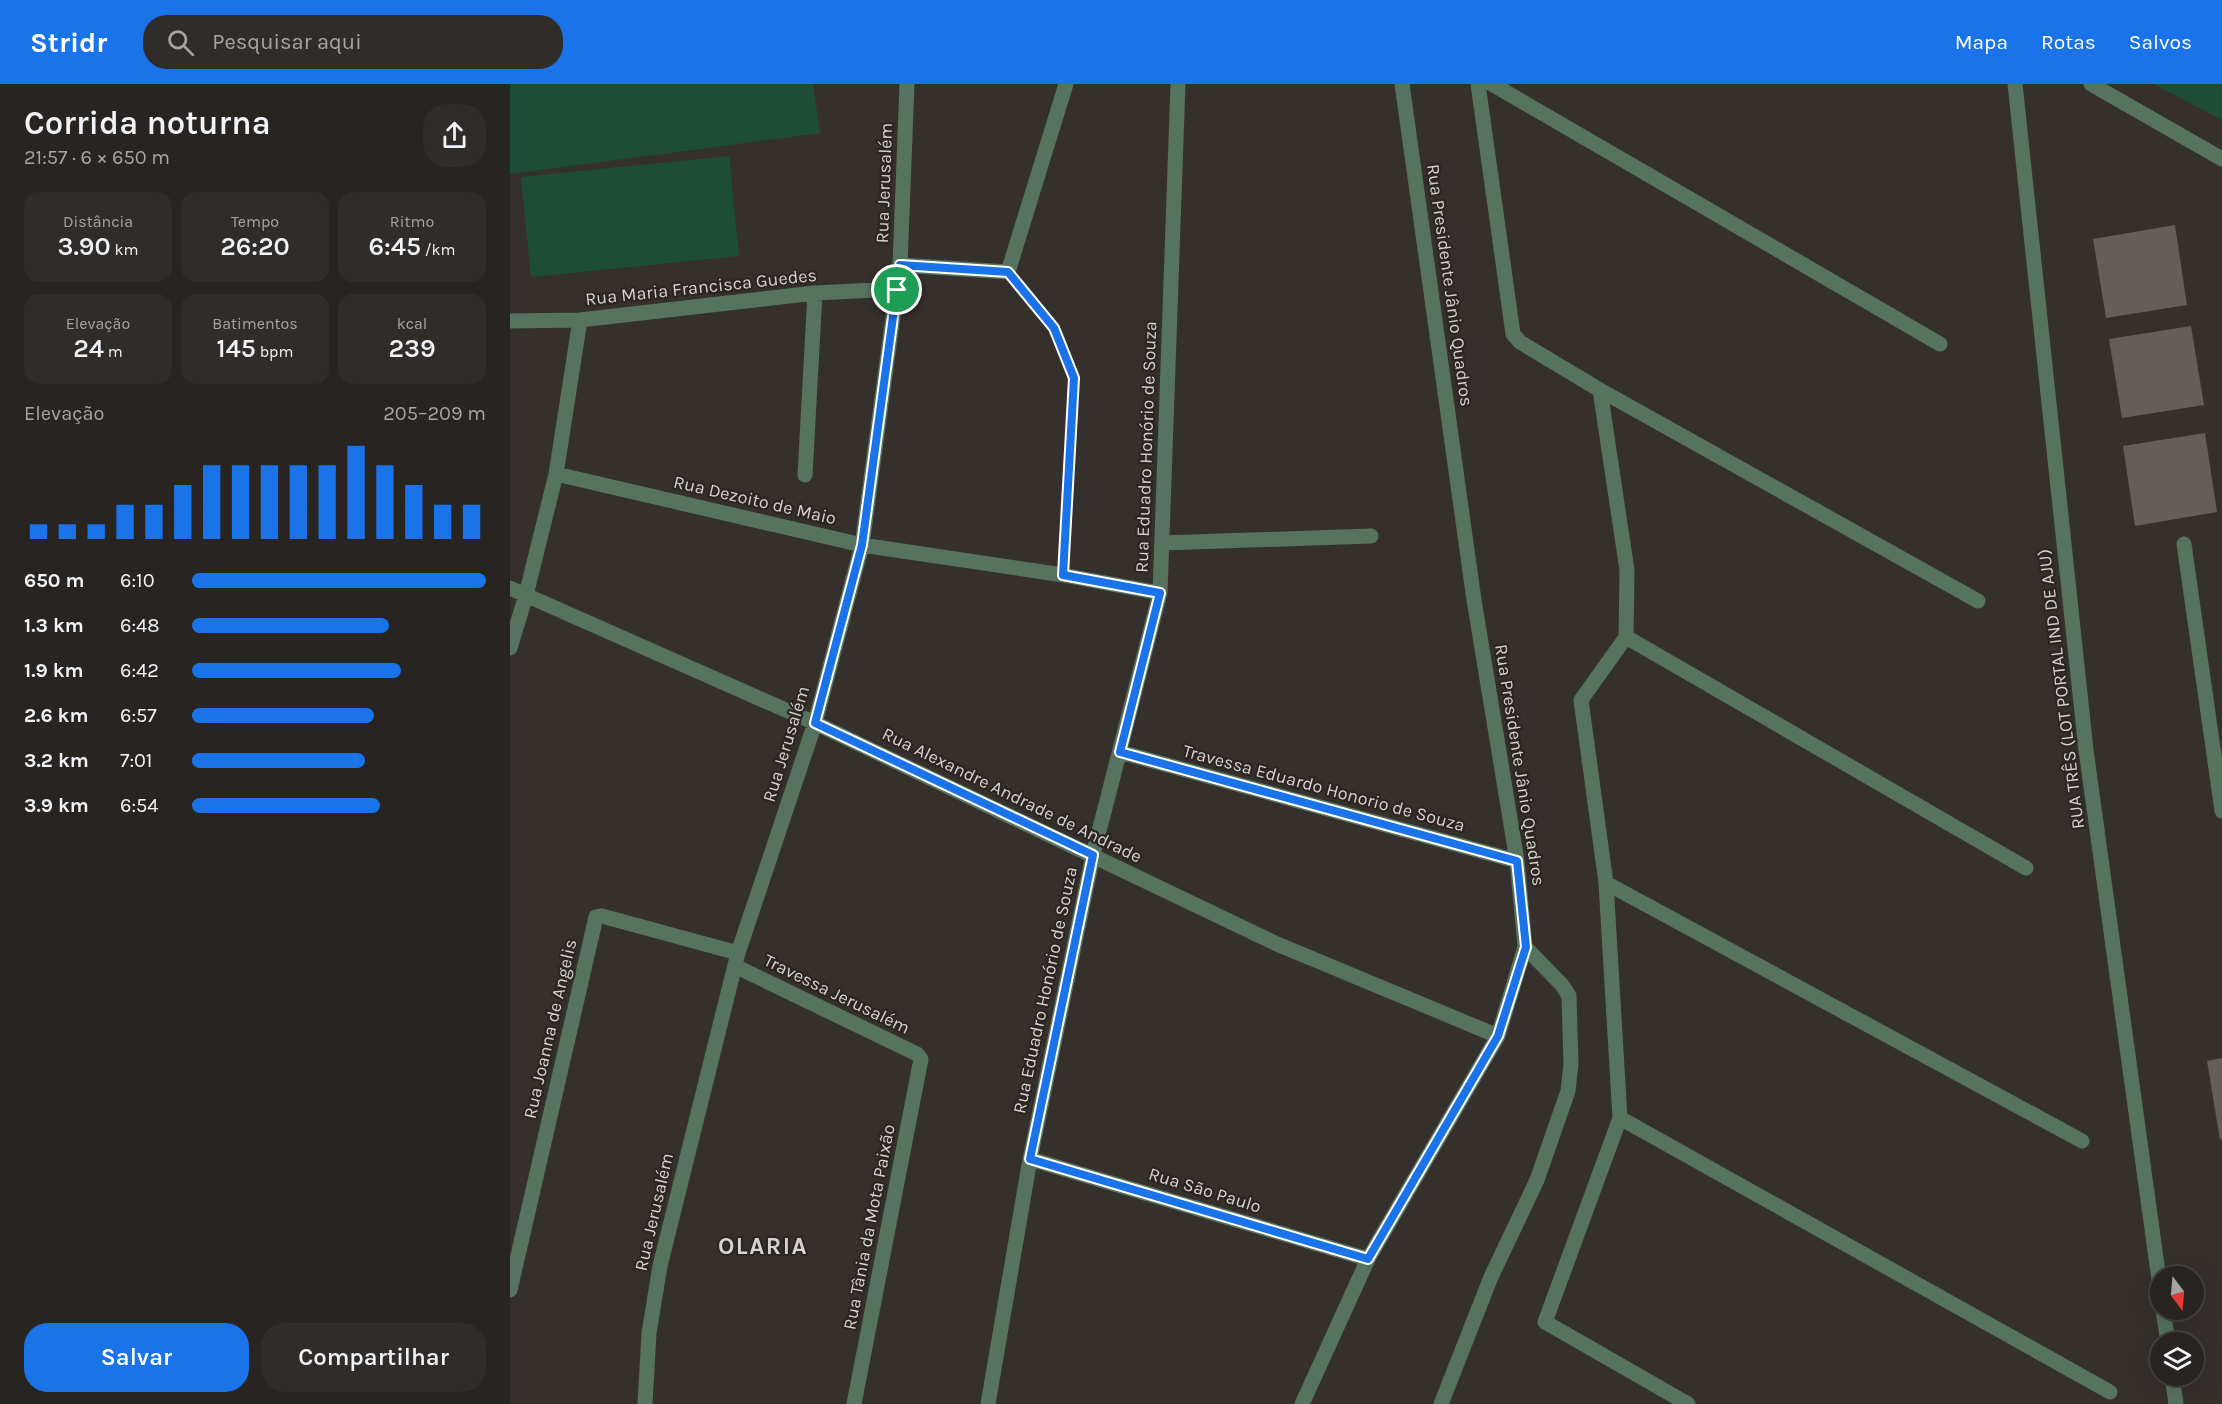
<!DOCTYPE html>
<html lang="pt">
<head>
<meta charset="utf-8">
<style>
	:root { --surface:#282422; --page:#302c2a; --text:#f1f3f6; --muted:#a5a4a5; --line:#444140; --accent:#1a73e8 }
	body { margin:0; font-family:Karla,sans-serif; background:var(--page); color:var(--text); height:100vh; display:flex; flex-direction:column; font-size:22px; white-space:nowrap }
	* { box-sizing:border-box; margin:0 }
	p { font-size:20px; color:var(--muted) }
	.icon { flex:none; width:33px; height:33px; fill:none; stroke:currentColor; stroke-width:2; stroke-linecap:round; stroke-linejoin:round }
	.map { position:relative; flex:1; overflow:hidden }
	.side { display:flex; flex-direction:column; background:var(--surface); width:510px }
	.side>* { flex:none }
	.needle { width:39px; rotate:164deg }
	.controls { position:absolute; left:1640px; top:1182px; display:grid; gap:12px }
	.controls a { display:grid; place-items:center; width:54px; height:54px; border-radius:50%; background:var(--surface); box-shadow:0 6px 24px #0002,0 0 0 2px var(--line); font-size:30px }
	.pin { position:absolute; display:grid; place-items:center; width:51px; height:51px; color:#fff; margin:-26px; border:3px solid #fff; border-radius:50%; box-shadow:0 2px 6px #0007 }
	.round { display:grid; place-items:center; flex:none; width:63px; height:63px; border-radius:24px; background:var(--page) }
	.headline { display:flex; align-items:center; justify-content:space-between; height:102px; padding:0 24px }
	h1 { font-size:33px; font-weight:600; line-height:45px }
	.metrics { display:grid; grid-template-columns:repeat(3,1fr); gap:9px; height:102px; padding:6px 24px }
	.metrics div { display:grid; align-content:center; border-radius:15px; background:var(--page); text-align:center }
	.metrics b { font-size:26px; font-weight:600 }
	.metrics small { font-size:16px; font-weight:400 }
	.metrics p { font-size:16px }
	.chart { height:168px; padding:12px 24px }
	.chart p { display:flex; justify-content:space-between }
	.chart svg { width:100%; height:108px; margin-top:6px; stroke:var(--accent); stroke-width:6 }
	.action { display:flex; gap:12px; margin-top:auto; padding:12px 24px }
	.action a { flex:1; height:69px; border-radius:24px; background:var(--accent); color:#fff; font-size:24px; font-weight:600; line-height:69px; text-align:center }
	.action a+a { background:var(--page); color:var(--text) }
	ul { padding:0 24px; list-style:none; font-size:20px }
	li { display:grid; grid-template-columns:96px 72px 1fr; align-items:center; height:45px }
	li i { height:15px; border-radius:8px; background:var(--accent) }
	header { display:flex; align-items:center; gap:36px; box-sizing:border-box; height:84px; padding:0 30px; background:var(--accent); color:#fff }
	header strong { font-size:28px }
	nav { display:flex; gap:33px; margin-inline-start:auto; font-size:21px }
	.search { width:420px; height:54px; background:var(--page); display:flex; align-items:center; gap:15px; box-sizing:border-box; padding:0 21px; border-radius:24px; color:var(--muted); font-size:22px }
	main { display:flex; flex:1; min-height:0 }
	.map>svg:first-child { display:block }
	.green { fill:#1d4e35 }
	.building { fill:#635e59 }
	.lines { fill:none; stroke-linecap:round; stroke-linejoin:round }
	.path { stroke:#6c6764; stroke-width:4; stroke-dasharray:4.5 4.5; stroke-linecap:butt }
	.minor { stroke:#56735f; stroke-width:15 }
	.route-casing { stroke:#fff; stroke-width:12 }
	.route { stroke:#1a73e8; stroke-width:8 }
	.labels { text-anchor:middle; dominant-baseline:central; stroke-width:4.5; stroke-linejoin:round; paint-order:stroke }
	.street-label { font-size:18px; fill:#d6d2d0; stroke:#2c2623 }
	.district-label { font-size:24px; font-weight:bold; letter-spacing:1.5px; fill:#d6d2d0; stroke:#2c2623 }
</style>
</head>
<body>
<header>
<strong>Stridr</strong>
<div class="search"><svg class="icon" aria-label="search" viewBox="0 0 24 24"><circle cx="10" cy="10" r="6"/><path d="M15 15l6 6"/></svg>Pesquisar aqui</div>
<nav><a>Mapa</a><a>Rotas</a><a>Salvos</a></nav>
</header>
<main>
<section class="side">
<div class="headline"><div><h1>Corrida noturna</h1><p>21:57 · 6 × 650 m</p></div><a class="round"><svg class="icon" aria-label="share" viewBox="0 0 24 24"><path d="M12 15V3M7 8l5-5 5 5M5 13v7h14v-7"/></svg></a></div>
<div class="metrics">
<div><p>Distância</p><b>3.90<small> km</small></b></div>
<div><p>Tempo</p><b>26:20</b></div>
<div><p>Ritmo</p><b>6:45<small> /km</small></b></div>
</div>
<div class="metrics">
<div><p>Elevação</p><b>24<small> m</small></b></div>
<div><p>Batimentos</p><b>145<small> bpm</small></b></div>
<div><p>kcal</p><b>239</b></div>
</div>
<div class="chart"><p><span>Elevação</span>205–209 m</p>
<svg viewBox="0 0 160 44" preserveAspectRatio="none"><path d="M5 44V38M15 44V38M25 44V38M35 44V30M45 44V30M55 44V22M65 44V14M75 44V14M85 44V14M95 44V14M105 44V14M115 44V6M125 44V14M135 44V22M145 44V30M155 44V30"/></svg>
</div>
<ul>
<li><b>650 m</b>6:10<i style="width:100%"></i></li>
<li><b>1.3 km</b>6:48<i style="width:67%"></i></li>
<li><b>1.9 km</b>6:42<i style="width:71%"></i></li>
<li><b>2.6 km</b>6:57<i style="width:62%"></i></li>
<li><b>3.2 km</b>7:01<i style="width:59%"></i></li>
<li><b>3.9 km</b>6:54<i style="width:64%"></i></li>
</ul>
<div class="action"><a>Salvar</a><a>Compartilhar</a></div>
</section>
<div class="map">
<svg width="1712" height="1320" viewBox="0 0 1712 1320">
	<rect width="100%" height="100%" fill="#36302d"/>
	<path class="green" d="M 0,0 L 303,0 L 310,49 L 0,90 Z
		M 1644,0 L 1712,0 L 1712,36 Z
		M 219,72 L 229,172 L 21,193 L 11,93 Z"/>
	<path class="building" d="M 1665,141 L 1677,221 L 1596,234 L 1583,155 Z
		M 1681,242 L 1694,321 L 1612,334 L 1599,255 Z
		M 1695,349 L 1707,428 L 1625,442 L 1613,362 Z
		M 1712,974 L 1712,1055 L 1710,1056 L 1697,977 Z"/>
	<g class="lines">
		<path class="path" d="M 512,205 L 544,244 L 564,294 L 554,470"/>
		<path class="minor" d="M 968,0 L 1003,250 L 1010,258 L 1090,306 L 1117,486 L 1116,553
			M 982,0 L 1430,260
			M 1505,0 L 1576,666 L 1650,1203
			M 1581,0 L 1712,75
			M 390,181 L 498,188 L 556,0
			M 0,237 L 70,236 L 305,209 L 387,205
			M 1090,306 L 1468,517
			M 46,390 L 352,461 L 553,491 L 650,509
			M 295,391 L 305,209
			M 652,459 L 861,452
			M 1674,460 L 1712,727
			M 0,504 L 305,639 L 767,860 L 988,952
			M 0,564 L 16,511 L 46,390 L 70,236
			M 610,668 L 1007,777
			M 1096,799 L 1572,1057
			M 225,882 L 407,970 L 411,975 L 344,1320
			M 1110,1034 L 1600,1308
			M 520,1075 L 858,1175
			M 0,1206 L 86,833 L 92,832 L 228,869
			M 1653,1226 L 1658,1258
			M 1662,1292 L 1666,1320
			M 135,1320 L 139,1249 L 150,1182 L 228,869 L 305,639 L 352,461 L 390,181 L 397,0
			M 478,1320 L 520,1075 L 583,771 L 650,509 L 668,0
			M 792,1320 L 858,1175 L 988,952 L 1015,863 L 1007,777 L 964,516 L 892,0
			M 931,1320 L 981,1193 L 1027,1096 L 1058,1007 L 1061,980 L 1059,912 L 1052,901 L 1015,863
			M 1178,1320 L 1035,1238 L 1110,1034 L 1096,799 L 1071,616 L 1116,553 L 1516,784"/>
	</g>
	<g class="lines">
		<g class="route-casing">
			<path id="route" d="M 390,181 L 498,188 L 544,244 L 564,294 L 553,491 L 650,509 L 610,668 L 1007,777 L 1016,863 L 988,952 L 858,1175 L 520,1075 L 583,771 L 305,639 L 352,461 Z"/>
		</g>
		<use href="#route" class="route"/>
	</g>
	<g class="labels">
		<g class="street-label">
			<text transform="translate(374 99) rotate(-88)">Rua Jerusalém</text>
			<text transform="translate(940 201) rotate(82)">Rua Presidente Jânio Quadros</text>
			<text transform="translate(191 203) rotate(-6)">Rua Maria Francisca Guedes</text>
			<text transform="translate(636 363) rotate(-88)">Rua Eduadro Honório de Souza</text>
			<text transform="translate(245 416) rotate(13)">Rua Dezoito de Maio</text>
			<text transform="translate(1551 605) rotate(-97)">RUA TRÊS (LOT PORTAL IND DE AJU)</text>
			<text transform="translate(276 660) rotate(-73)">Rua Jerusalém</text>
			<text transform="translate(1010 681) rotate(81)">Rua Presidente Jânio Quadros</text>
			<text transform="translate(814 704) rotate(15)">Travessa Eduardo Honorio de Souza</text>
			<text transform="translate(502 711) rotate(26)">Rua Alexandre Andrade de Andrade</text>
			<text transform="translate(535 906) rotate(-78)">Rua Eduadro Honório de Souza</text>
			<text transform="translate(327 910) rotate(26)">Travessa Jerusalém</text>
			<text transform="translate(40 945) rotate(-77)">Rua Joanna de Angelis</text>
			<text transform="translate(695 1106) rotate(17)">Rua São Paulo</text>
			<text transform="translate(144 1128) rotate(-77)">Rua Jerusalém</text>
			<text transform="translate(359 1143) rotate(-79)">Rua Tânia da Mota Paixão</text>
		</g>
		<g class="district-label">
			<text x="253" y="1162">OLARIA</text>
		</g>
	</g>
</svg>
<div class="controls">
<a><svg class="needle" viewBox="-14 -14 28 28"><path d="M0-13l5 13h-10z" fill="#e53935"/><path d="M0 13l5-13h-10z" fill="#a5a4a5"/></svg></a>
<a><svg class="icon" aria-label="layers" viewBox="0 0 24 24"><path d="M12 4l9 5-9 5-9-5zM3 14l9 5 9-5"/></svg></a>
</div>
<div class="pin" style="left:387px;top:206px;background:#1e9e55"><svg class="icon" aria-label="arrive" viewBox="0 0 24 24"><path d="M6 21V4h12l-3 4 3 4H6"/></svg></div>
</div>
</main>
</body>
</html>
